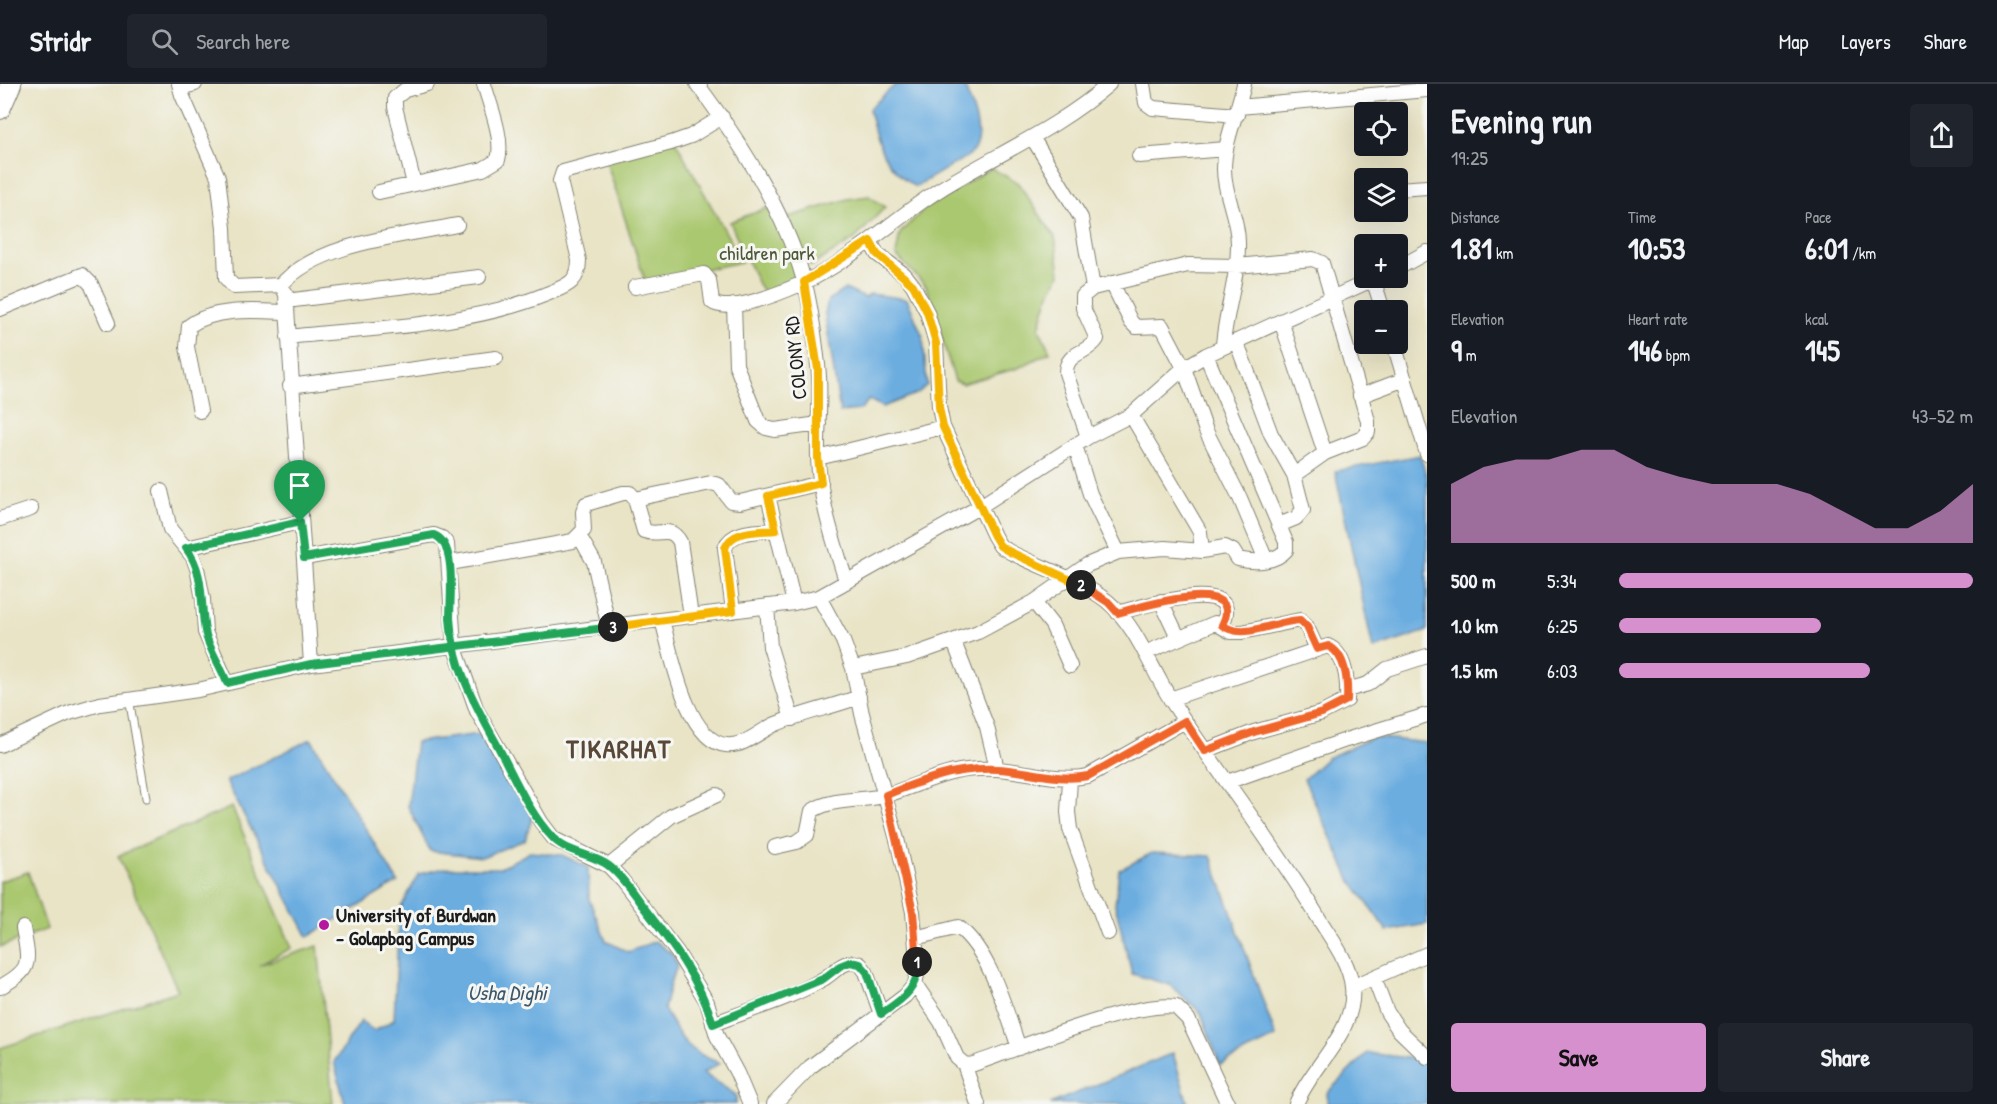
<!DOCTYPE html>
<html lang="en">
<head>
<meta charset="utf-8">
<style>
	:root { --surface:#171b24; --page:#20242c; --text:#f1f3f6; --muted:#9ea1a6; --line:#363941; --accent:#d690ce }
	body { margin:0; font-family:"Patrick Hand",sans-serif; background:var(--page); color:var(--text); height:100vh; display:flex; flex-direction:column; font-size:22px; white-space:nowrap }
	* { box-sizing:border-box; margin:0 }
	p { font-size:20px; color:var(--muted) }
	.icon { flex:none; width:33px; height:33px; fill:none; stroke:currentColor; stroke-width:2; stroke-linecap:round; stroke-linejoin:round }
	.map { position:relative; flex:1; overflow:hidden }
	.drawer { display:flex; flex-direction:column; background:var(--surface); width:570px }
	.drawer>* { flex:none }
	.tools { position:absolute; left:1354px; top:18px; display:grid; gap:12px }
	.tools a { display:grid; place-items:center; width:54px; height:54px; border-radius:6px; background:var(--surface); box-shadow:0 6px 24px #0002; font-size:30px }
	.pin { position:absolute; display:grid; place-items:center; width:51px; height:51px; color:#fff; margin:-62px -26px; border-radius:50% 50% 50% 0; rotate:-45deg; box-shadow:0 0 6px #0007 }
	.pin .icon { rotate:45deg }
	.km { position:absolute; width:30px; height:30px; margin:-15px; border-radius:50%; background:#222; color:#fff; font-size:16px; line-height:30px; text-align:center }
	.round { display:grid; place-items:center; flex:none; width:63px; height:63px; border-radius:6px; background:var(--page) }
	.overview { display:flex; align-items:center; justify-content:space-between; height:102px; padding:0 24px }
	h1 { font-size:33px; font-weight:700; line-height:45px }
	.figures { display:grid; grid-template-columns:repeat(3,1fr); gap:9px; height:102px; padding:6px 24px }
	.figures div { display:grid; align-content:center }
	.figures b { font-size:30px; font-weight:700 }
	.figures small { font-size:16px; font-weight:400 }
	.figures p { font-size:16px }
	.chart { height:168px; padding:12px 24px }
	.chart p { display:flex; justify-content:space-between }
	.chart svg { width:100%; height:108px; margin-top:6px; fill:var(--accent); opacity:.7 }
	.primary-button { display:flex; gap:12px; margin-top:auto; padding:12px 24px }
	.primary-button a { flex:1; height:69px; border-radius:6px; background:var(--accent); color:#111; font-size:24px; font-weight:700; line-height:69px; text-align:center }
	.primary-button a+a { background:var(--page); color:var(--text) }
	ul { padding:0 24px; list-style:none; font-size:20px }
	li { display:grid; grid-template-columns:96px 72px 1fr; align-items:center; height:45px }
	li i { height:15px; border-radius:8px; background:var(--accent) }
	header { display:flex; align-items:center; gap:36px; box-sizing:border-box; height:84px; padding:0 30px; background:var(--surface); border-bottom:2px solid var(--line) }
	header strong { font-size:28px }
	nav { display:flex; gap:33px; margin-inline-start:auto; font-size:21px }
	.search { width:420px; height:54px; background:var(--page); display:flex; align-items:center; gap:15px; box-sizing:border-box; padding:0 21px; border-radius:6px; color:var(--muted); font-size:22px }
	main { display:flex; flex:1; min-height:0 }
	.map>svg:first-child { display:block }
	.green { fill:#aac86f; stroke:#637246; stroke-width:1.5 }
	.water { fill:#6cade0; stroke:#44647e; stroke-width:1.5 }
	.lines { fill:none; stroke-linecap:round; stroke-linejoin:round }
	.lane-casing { stroke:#828071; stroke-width:9 }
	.street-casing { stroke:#828071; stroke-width:16 }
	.secondary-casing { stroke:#828071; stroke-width:22 }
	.lane { stroke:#fff; stroke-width:7 }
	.street { stroke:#fff; stroke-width:14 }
	.secondary { stroke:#fff; stroke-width:20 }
	.split-1-casing { stroke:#fff; stroke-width:12 }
	.split-2-casing { stroke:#fff; stroke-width:12 }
	.split-3-casing { stroke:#fff; stroke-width:12 }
	.split-4-casing { stroke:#fff; stroke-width:12 }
	.split-1 { stroke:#22a559; stroke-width:8 }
	.split-2 { stroke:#f0652b; stroke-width:8 }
	.split-3 { stroke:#f5b400; stroke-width:8 }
	.split-4 { stroke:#22a559; stroke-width:8 }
	.poi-dot { fill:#b5179e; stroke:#f6f6f2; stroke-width:2 }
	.labels { text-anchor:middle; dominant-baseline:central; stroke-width:6; stroke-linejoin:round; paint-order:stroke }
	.park-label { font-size:20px; fill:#4e5839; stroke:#f6f6f2 }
	.street-label { font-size:20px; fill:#1c1c1c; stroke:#f6f6f2 }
	.poi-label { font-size:20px; font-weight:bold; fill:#1c1c1c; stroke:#f6f6f2; text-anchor:start }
	.water-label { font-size:21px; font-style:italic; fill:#3c566a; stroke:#f6f6f2 }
	.district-label { font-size:26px; font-weight:bold; letter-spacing:1.5px; fill:#594837; stroke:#f6f6f2 }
</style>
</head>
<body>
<header>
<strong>Stridr</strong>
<div class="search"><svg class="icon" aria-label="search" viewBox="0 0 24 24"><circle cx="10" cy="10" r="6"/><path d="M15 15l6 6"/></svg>Search here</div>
<nav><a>Map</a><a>Layers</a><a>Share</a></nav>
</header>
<main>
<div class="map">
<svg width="1427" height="1020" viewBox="0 0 1427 1020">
	<rect width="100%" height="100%" fill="#f6f6f2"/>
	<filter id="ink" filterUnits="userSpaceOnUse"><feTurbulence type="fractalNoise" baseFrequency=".0167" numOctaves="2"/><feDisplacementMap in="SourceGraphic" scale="12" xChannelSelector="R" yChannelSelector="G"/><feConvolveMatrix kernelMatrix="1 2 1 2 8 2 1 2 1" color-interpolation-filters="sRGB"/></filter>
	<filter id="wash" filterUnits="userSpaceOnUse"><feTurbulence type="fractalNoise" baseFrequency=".008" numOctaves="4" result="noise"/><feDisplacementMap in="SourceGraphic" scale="24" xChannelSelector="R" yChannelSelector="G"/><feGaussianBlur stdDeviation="1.35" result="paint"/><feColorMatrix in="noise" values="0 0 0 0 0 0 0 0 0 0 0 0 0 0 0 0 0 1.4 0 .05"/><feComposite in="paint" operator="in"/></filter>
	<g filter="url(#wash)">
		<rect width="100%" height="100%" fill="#e9e4c6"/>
		<path class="green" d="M 674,54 L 742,178 L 645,197 L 603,67 Z
			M 991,84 L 1018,99 L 1055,153 L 1060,190 L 1048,213 L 1039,244 L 1050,268 L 1018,284 L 962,300 L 955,297 L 926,202 L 896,171 L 900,149 L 924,125 Z
			M 869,112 L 885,123 L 855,155 L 811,182 L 803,172 L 786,134 L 848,115 Z
			M 767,124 L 781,140 L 801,196 L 765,210 L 758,200 L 730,138 Z
			M 232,723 L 292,864 L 259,881 L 318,862 L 333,1020 L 0,1020 L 0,964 L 178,907 L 118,772 Z
			M 28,788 L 47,845 L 0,863 L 0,797 Z"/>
		<path class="water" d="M 896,0 L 964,0 C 970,19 988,54 970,71 L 915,103 C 883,82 877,61 869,25 Z
			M 845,205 L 865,214 L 871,210 L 907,215 L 923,253 L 927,301 L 918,309 L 883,323 L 869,316 L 860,326 L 840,328 L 825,230 L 828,216 Z
			M 1420,371 L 1427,394 L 1427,547 L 1373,565 L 1335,387 Z
			M 488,649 L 533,732 L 525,756 L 482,773 L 430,767 L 408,722 L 416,658 Z
			M 1374,653 L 1427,659 L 1427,840 L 1387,847 L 1350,795 L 1304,695 L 1327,674 Z
			M 311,655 L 398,798 L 308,853 L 226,697 Z
			M 530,768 L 562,771 L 588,783 L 589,815 L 606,857 L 628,868 L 655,857 L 672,870 L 678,882 L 672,893 L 664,925 C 681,955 686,967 720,979 L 703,989 L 736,1011 L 736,1020 L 345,1020 L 334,978 L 361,937 L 374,947 L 394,936 L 399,827 L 419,790 L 444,784 L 500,784 Z
			M 1152,769 L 1211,772 L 1276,953 L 1220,981 L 1201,929 L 1170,901 L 1132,890 L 1115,821 L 1119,786 Z
			M 1173,969 L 1188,1020 L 1050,1020 Z
			M 1367,969 L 1424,976 L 1427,980 L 1427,1020 L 1328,1020 L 1327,1009 Z"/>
	</g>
	<g filter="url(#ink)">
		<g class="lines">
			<g class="lane-casing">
				<path id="lane" d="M 129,614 L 146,714"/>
			</g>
			<g class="street-casing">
				<path id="street" d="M 179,0 L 182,11 L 218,93 L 224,144 L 226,194 L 234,203 L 281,201 L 286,210 L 311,580
					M 697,0 C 740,57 786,130 805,200 C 812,227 815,254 818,281 C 822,312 817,342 818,373 C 819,414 834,458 846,497
					M 1143,0 L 1146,19 L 1153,24 L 1237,31
					M 180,4 L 195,0
					M 1239,23 L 1427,6
					M 1032,53 L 1081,134 L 1093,204
					M 1139,72 L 1226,65
					M 414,100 L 395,23 L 395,14 L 405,6 L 427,0
					M 1398,105 L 1427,103
					M 379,108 L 483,85 L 498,76 C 504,54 490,22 484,0
					M 870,157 L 877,170 L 905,191 L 913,201 L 927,228 L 936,259 L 939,323 L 943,343 L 994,452 L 1000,462 L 1010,468 C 1041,484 1079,495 1107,517 C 1137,542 1150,583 1171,616 C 1219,691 1275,761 1321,838 C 1333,857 1350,880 1352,903 C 1357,948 1311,982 1296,1020
					M 1398,184 L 1427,168
					M 1373,195 L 1383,226
					M 1112,199 L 1131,238 L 1136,243 L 1162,242 L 1184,284 L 1206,347 L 1240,414 L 1266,476
					M 281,201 C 319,158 403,152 457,141
					M 635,203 L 704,190 L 709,196 L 712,218 C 729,231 785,207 803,199 C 853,176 893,135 939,106 C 995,71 1059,44 1109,0
					M 286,217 L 479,193
					M 734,221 L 736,281 L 758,337 L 766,344 L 775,346 L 819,340
					M 0,225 L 82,191 L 91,200 L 108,239
					M 1281,237 L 1325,369
					M 288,253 C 370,244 468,242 544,211 C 553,207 565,204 572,197 C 578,191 579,184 579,176 L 560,97 L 563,88 L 671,59 L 691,52 L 722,33
					M 1236,257 L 1271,350 L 1294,391
					M 1394,260 L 1427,370
					M 1223,262 C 1225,228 1238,196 1238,162 C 1239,135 1224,112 1224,85 C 1224,57 1238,28 1244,0
					M 290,302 L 496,274
					M 1360,312 L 1405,295
					M 200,327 L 187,263 L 189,242 C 214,223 257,227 287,228
					M 1131,331 L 1200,448 L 1202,467
					M 1088,353 L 1066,289 C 1066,267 1087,271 1097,255 L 1083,224 L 1083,212 L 1093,204 L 1188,181 L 1237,182 L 1313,175 L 1322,179 L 1368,337 L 1368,348 L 1363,354 L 1325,369 L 1294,391 L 1303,426 L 1296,434 L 1279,441
					M 1075,361 L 1090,410 L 1118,468
					M 818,374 L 943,343
					M 161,407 L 170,445 L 193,473 L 197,484 L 203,515 L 205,548 L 227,599
					M 768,412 L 794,519
					M 635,415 L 711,399 L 719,401 L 731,417 L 740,418 L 821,399
					M 0,435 L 31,425
					M 580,453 L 594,478 L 609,544
					M 186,464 L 300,438
					M 304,474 L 434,451 L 442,454 L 447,460 L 454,561 L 477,627 L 541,738 L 554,755 L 609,782 L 622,796 L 677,868 L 707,918 L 717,952 L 737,989 L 750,1020
					M 450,479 L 573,457 L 584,446 L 583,428 L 586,420 L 623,409 L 630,409 L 635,415 L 644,447 C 659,453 670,440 680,458 L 691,532
					M 1161,517 L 1178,553
					M 1034,518 L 1052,541 L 1070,582
					M 767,522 L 770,563 L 792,635
					M 733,527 L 725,464 C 732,445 759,448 776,446
					M 1118,529 C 1135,524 1249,489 1222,541
					M 662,536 C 671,567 686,657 726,661 C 745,663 759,647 776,640 C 802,629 832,623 859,613
					M 954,558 L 987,643 L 997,685
					M 1145,569 L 1215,539 L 1231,548 L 1242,548 L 1300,536 L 1307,543 L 1317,565
					M 853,584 L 907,573 L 978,548 L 1034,518 L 1087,481 L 1118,468 L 1165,464 L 1202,467 L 1225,463 L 1233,467 L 1238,475 C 1254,479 1275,479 1286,466 L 1286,458 L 1206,271
					M 1347,606 L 1368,600 L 1387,585 L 1427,572
					M 1170,615 L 1328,562 C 1346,570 1348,598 1347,616 L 1322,629 L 1254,648 L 1205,667
					M 0,661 L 69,629 L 100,620 L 198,606 L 311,580 L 794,519 L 819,513 L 979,423 L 1088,353 L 1131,331 L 1184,284 L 1206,271 L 1376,194
					M 1070,696 L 1068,728 L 1070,745 L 1108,849
					M 1227,698 L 1346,656 L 1427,631
					M 775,763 L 797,758 L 807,751 L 812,727 C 832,713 863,718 887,711 C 929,698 950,682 997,685 C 1027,687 1058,698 1088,692 L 1185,637
					M 609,782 L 671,732 L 717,711
					M 915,854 L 958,843 C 990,867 1006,927 1019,964
					M 1374,894 L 1387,928 L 1399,946 L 1427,973
					M 915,900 L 941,938 L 957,974 L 964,980 L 971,981 C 1014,966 1136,916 1176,923 L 1188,935 L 1228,1020
					M 0,903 C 33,885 29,879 23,844
					M 1352,903 L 1427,870
					M 713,940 C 749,926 790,915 823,895 C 834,889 845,873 860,880 L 866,888 L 881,930
					M 964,980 L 978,1020
					M 774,1020 L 810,983 L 905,912 L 915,900 L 918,886 L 913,828 L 898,759 L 862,630 L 853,584 L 843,557 L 819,513"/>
			</g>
			<g class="secondary-casing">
				<path id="secondary" d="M 0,25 L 11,0"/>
			</g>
			<use href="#lane" class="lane"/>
			<use href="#street" class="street"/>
			<use href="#secondary" class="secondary"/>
		</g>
	</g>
	<g class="lines" filter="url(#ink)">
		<g class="split-1-casing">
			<path id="split-1" d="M 300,438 L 304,474 L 434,451 C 457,459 450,513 450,534 C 452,578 474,619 495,657 C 511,686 529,730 553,754 C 567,769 593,770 609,782 C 622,792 632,808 641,820 C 670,857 700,895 713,940 L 823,895 L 840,882 L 850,878 L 860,880 L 867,888 L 881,930 C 901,916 920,905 917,878"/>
		</g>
		<g class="split-2-casing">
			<path id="split-2" d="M 917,878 L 913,828 L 886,711 C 923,696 956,683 997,685 C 1027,686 1058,698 1088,692 L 1185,637 L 1205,667 L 1254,648 L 1322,629 L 1347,616 C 1348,598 1346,570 1328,562 L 1317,565 L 1307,543 L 1300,536 C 1275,537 1243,557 1222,541 C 1249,489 1135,524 1118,529 L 1108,518 L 1081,501"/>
		</g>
		<g class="split-3-casing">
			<path id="split-3" d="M 613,543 L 733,527 L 725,464 C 732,445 759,448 776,446 L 768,412 L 821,399 L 818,374 L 818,285 L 804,198 L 870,157 L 877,170 L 913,201 L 927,228 L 936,259 L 939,323 L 943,343 L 994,452 L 1000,462 L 1010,468 L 1081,501"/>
		</g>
		<g class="split-4-casing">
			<path id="split-4" d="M 300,438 L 186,464 C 205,489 200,518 205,547 C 208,564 221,582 227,599 L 311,580 L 613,543"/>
		</g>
		<use href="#split-1" class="split-1"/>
		<use href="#split-2" class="split-2"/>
		<use href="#split-3" class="split-3"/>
		<use href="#split-4" class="split-4"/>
	</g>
	<circle class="poi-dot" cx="324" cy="841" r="6"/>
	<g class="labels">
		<g class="park-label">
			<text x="767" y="168">children park</text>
		</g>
		<g class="street-label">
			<text transform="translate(795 274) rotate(-96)">COLONY RD</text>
		</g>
		<g class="poi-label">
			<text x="336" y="830">University of Burdwan<tspan x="336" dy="23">- Golapbag Campus</tspan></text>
		</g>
		<g class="water-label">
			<text x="507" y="908">Usha Dighi</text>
		</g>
		<g class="district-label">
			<text x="619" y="664">TIKARHAT</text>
		</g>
	</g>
</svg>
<div class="tools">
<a><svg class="icon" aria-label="locate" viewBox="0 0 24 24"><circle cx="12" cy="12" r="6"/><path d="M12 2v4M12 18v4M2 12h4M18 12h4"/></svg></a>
<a><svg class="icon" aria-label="layers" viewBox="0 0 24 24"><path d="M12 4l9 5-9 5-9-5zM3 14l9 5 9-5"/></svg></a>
<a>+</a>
<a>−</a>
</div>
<div class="pin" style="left:300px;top:438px;background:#1e9e55"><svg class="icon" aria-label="arrive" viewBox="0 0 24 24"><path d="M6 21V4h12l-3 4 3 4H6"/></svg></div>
<b class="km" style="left:917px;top:878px">1</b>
<b class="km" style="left:1081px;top:501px">2</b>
<b class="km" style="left:613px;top:543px">3</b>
</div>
<section class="drawer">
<div class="overview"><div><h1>Evening run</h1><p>19:25</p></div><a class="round"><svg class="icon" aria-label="share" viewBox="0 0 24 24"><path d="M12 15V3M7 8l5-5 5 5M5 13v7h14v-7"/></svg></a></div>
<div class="figures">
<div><p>Distance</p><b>1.81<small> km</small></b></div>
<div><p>Time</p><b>10:53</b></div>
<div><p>Pace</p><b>6:01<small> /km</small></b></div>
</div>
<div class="figures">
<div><p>Elevation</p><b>9<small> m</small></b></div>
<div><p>Heart rate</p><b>146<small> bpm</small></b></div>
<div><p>kcal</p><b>145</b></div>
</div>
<div class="chart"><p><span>Elevation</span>43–52 m</p>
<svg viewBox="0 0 160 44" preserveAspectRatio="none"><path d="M0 44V20L10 13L20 10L30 10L40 6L50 6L60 13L70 17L80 20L90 20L100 20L110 24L120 31L130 38L140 38L150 31L160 20V44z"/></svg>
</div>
<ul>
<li><b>500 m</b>5:34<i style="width:100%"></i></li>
<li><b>1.0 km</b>6:25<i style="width:57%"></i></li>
<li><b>1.5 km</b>6:03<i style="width:71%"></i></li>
</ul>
<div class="primary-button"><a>Save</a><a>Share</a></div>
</section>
</main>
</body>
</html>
